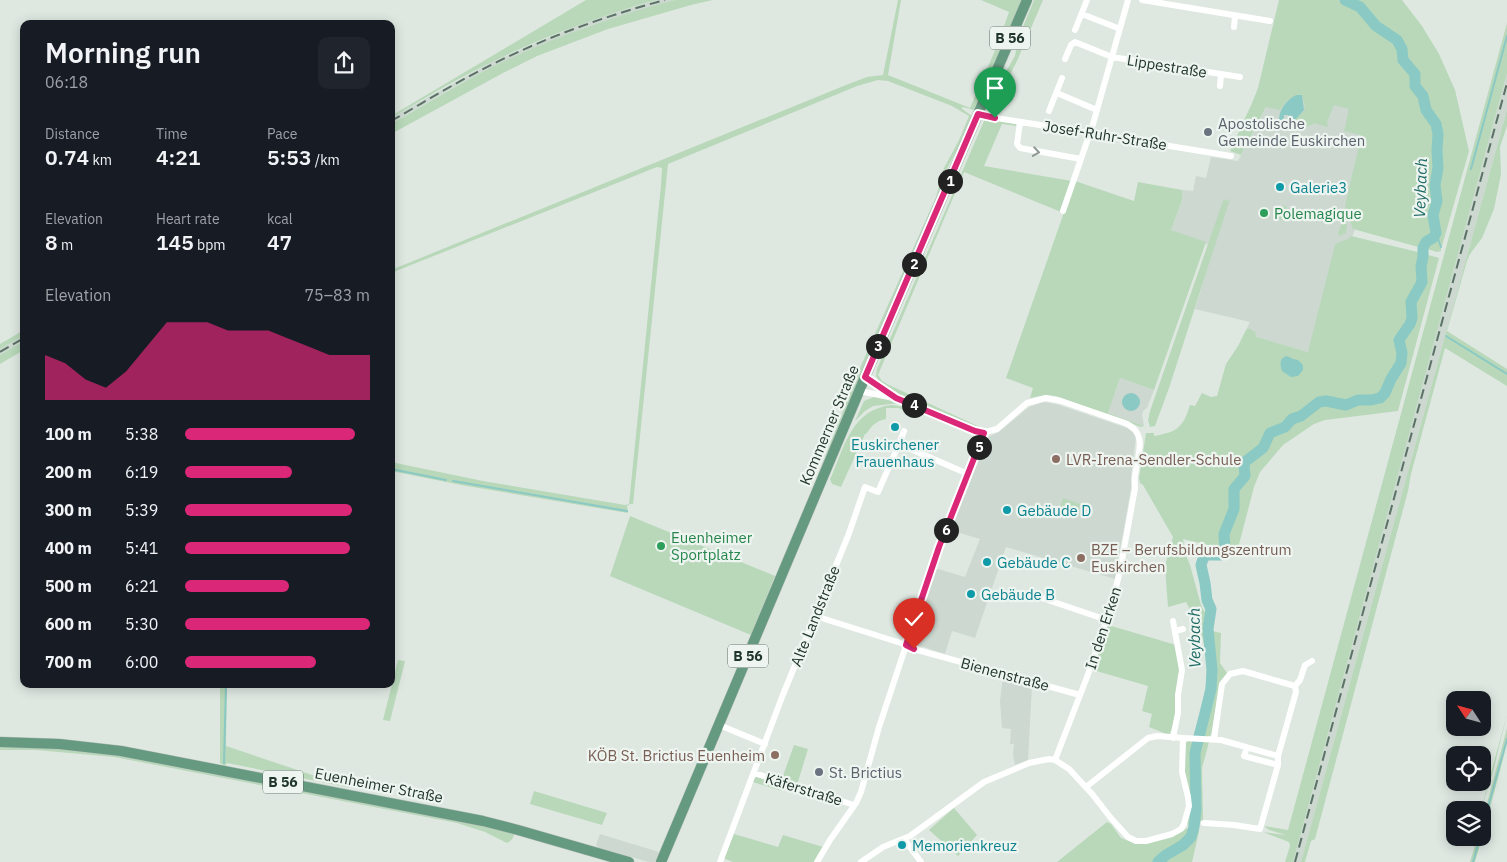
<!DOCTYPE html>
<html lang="en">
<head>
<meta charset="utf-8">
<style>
	:root { --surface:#171b24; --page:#20242c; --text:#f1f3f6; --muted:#9ea1a6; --accent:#db2777 }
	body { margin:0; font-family:"IBM Plex Sans",sans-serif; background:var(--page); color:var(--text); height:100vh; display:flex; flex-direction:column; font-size:19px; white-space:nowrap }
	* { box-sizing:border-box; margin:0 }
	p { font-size:16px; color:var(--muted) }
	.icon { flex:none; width:28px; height:28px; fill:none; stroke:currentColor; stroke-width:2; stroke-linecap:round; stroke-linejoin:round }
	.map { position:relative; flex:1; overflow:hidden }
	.drawer { position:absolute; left:20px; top:20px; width:375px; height:668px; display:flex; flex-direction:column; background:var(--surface); border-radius:10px; box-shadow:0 2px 12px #0003 }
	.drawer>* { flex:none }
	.needle { width:32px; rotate:306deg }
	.buttons { position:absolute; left:1446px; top:691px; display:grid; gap:10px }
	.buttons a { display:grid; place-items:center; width:45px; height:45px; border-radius:10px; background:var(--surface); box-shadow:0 2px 12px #0003; font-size:25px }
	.pin { position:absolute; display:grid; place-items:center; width:42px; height:42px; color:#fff; margin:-51px -21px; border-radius:50% 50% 50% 0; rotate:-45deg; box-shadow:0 0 5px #0007 }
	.pin .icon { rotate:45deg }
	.km { position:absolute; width:25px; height:25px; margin:-12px; border-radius:50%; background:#222; color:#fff; font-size:14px; line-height:25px; text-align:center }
	.round { display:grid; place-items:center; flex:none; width:52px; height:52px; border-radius:10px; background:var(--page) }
	.summary { display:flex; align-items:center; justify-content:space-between; height:85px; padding:0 25px }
	h1 { font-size:28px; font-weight:600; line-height:38px }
	.figures { display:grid; grid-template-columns:repeat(3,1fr); gap:8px; height:85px; padding:5px 25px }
	.figures div { display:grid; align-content:center }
	.figures b { font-size:21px; font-weight:600 }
	.figures small { font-size:14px; font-weight:400 }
	.figures p { font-size:14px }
	.chart { height:140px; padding:10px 25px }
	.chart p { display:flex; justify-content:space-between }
	.chart svg { width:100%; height:90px; margin-top:5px; fill:var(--accent); opacity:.7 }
	ul { padding:0 25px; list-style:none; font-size:16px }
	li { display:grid; grid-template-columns:80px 60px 1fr; align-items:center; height:38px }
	li i { height:12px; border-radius:6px; background:var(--accent) }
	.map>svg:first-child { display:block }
	.built { fill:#ccd8d0 }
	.green { fill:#b8d8b9 }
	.water { fill:#8ac9c4 }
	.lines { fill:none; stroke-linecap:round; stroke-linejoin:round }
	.stream { stroke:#8ac9c4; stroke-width:2 }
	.river { stroke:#8ac9c4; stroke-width:11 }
	.primary-casing { stroke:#bcc3bf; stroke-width:11 }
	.street { stroke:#fff; stroke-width:6 }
	.primary { stroke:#669a80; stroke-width:10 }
	.rail { stroke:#5b7266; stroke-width:2; stroke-dasharray:10 5; stroke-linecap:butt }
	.oneway { stroke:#909a95 }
	.route-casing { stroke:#fff; stroke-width:10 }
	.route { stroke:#db2777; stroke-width:6 }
	.worship-dot { fill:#6b7280; stroke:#eef5f0; stroke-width:2 }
	.culture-dot { fill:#0f9aa8; stroke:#eef5f0; stroke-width:2 }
	.leisure-dot { fill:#2e9e5b; stroke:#eef5f0; stroke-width:2 }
	.education-dot { fill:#8d6e63; stroke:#eef5f0; stroke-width:2 }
	.labels { text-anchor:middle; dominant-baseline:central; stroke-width:4.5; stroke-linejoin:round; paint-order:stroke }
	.shield { fill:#eef5f0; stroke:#5e6f66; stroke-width:1 }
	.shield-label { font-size:14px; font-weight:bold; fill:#21362b }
	.street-label { font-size:15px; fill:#21362b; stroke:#eef5f0 }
	.worship-label { font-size:15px; fill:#5b616d; stroke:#eef5f0; text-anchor:start }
	.culture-label { font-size:15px; fill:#0d838f; stroke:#eef5f0; text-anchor:start }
	.leisure-label { font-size:15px; fill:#27864d; stroke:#eef5f0; text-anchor:start }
	.education-label { font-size:15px; fill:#785e54; stroke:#eef5f0; text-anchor:start }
	.water-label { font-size:16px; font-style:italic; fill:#216c66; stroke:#eef5f0 }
</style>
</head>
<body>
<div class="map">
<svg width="1507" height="862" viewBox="0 0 1507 862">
	<rect width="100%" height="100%" fill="#dee8e1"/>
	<path class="built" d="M 656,0 L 675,0 L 589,26 L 518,55 L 461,83 L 391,124 L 391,118 L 492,62 L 585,22 Z
		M 1507,73 L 1507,110 L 1301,862 L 1293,862 Z
		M 1271,91 L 1380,111 L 1355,229 L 1312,353 L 1255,337 L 1249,328 L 1246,330 L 1250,322 L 1195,309 L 1214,247 L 1171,230 L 1182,200 L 1182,190 L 1193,191 L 1196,176 L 1206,178 L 1211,157 L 1238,161 L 1266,108 Z
		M 24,335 L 24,341 L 0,355 L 0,349 Z
		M 1120,378 L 1154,390 L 1147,408 L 1144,410 L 1142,414 L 1144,426 L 1108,413 Z
		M 1043,402 L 1056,404 L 1127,428 L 1133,432 L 1136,437 L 1131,477 L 1131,488 L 1115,579 L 1006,547 L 975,638 L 952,631 L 945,654 L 914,644 L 912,638 L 935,568 L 965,577 L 980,539 L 950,530 L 986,438 L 999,432 L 1029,407 Z
		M 1003,677 L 1032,685 L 1028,760 L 1015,765 L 1013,755 L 1014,744 L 1010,744 L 1011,729 L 1002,728 L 1000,701 Z
		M 600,834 L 603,835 L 659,852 L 655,862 L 649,862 L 599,848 L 596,845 Z"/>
	<path class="green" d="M 586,0 L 656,0 C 593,18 532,41 474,71 C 446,85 419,102 391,118 L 391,116 Z
		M 675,0 L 713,0 L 691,5 L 608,29 L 537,56 L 503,73 L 391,134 L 391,124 C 420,108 448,90 477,75 C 539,42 607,18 675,0 Z
		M 898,0 L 901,0 L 888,75 L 970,108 L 997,46 L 1009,12 L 981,0 L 1022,0 L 975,110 L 962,107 L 962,109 L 972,116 L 959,147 L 946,170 L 944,170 L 943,184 L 780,569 L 779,568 L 814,485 L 859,370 L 936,197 L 944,168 L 959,140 L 969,116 L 952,106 L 888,81 L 878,80 L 857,86 L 668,164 L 633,504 L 630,504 L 627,506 L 628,513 L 461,485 L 391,471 L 391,462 L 483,481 L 625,505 L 629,504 L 661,185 L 662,168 L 657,167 L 391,273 L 391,270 L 846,85 L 867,77 L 883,75 Z
		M 1034,0 L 1043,0 L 1017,61 L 991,112 L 988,112 L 1001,80 L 1015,56 L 1018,39 Z
		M 1279,0 L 1338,0 L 1351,5 L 1361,11 L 1376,28 L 1395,40 L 1399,47 L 1402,62 L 1412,73 L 1414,88 L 1421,95 L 1425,111 L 1435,124 L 1437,134 L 1437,165 L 1434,185 L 1435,198 L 1432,217 L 1435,231 L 1434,234 L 1425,241 L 1422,248 L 1353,229 L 1345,206 L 1361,137 L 1361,135 L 1344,131 L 1349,109 L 1334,105 L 1327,122 L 1328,127 L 1314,123 L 1307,127 L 1301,127 L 1298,123 L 1290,123 L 1303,112 L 1305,107 L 1302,95 L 1296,95 L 1286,102 L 1280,110 L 1266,107 L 1241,155 L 1230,151 L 1252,103 L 1258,88 Z
		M 1353,0 L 1402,0 L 1422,26 L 1439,54 L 1455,90 L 1469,151 L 1442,246 L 1438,237 L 1438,227 L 1435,218 L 1438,201 L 1437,182 L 1439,166 L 1438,146 L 1440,134 L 1439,125 L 1426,108 L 1424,96 L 1417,87 L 1416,73 L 1406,60 L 1405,50 L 1401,39 L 1393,32 L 1380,25 L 1367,9 Z
		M 1507,23 L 1507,73 L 1293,862 L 1285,862 L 1290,846 L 1289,842 L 1263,832 L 1286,835 L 1269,830 L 1264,826 L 1288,830 Z
		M 1507,110 L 1507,126 L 1500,147 L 1501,174 L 1494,209 L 1482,238 L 1470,254 L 1467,261 L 1447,331 L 1507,369 L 1507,386 L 1445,348 L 1411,474 L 1408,491 L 1315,839 L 1311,841 L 1305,862 L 1301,862 Z
		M 988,119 L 1016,124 L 1017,126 L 1002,124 L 984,166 L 1072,181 L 1061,212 L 964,172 L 878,375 L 882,381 L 889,385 L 982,428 L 982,429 C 960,419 886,398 876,376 L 877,369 L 984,121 Z
		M 1075,181 L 1134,201 L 1138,182 L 1182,190 L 1182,200 L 1171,230 L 1206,242 L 1154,390 L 1120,378 L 1108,413 L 1144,426 L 1141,427 L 1056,396 L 1045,395 L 1030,398 L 1033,388 L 1006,378 Z
		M 1224,198 L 1225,200 L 1228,201 L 1230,199 L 1169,388 L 1155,426 L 1150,427 L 1148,420 L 1150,411 Z
		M1276 213a7 7 0 1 1 14 0a7 7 0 1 1-14 0Z
		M 1343,221 L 1347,225 L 1346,233 L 1340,236 L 1338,233 Z
		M 1351,236 L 1422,253 L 1419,266 L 1420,284 L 1409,302 L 1409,323 L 1398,339 L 1398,345 L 1401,355 L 1400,363 L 1390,378 L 1383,393 L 1370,398 L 1359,398 L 1347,403 L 1326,400 L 1318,401 L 1302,414 L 1293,417 L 1281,426 L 1268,432 C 1265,437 1263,443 1259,447 C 1250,457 1238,457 1244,474 L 1232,490 L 1231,512 L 1222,533 L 1222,538 L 1225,547 L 1224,549 L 1183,539 L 1185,553 L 1190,565 L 1201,605 L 1207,616 L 1205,625 L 1207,630 L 1221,633 L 1220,663 L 1227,673 L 1220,683 L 1211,735 L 1208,737 L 1193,736 C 1202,709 1211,677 1205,648 C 1202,635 1197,623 1193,610 L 1191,611 L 1186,602 L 1168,607 L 1165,566 L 1173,537 L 1143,485 L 1140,483 L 1139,478 L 1146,433 L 1154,433 L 1154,436 C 1177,432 1183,428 1190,405 L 1195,406 L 1202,393 L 1211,397 L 1217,396 L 1226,364 L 1238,346 L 1246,330 L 1249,328 L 1255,332 L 1256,337 L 1308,352 L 1335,245 C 1339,241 1347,241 1351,236 Z
		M 1437,237 L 1441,248 L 1441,251 L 1437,252 L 1424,248 L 1428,241 Z
		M 1425,254 L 1439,258 L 1398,411 L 1325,420 L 1314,424 L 1283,445 L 1260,472 L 1254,487 L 1237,552 L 1228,550 L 1227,533 L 1234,520 L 1237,507 L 1235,492 L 1239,484 L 1247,477 L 1247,467 L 1250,460 L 1265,449 L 1274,434 L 1292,425 L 1293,421 L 1304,417 L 1317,406 L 1326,403 L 1347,407 L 1362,401 L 1374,402 L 1382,400 L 1404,363 L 1405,356 L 1402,342 L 1413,325 L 1414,317 L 1413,304 L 1424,285 L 1423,267 Z
		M 24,330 L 24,335 L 0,349 L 0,344 Z
		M 24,341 L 24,350 L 0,364 L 0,355 Z
		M 874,397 L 900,403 L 873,406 L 865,411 L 855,421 L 864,401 Z
		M 892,405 L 900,406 L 916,412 L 915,414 L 898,408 L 886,408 L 886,419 L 879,421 L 873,425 L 866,434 L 865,434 L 841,487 L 832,484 L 830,479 L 832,475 C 845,444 853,409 892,405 Z
		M 1063,498 L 1080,504 L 1077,513 L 1060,507 Z
		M 630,516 L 775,576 L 751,635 L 610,576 Z
		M 1108,625 L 1176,645 C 1177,651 1179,658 1180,664 C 1181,677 1176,725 1169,735 L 1149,727 L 1152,714 L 1142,711 L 1148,686 L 1093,670 Z
		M 398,660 L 405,661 L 390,721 L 383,720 Z
		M 220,684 L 227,684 L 226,746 L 351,788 L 227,763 L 225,766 L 220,763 Z
		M 1507,714 L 1493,772 L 1481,810 Z
		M 1507,728 L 1507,744 L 1483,835 L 1483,818 Z
		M 1188,741 L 1196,741 L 1193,759 L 1195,807 L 1194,822 L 1195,822 C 1199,796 1193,768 1199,742 L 1209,742 L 1202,768 L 1203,820 L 1199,822 L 1199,832 L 1192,862 L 1057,862 L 1107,822 L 1111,824 L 1121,838 L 1134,843 L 1178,834 L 1189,827 L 1187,823 L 1191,809 L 1184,774 L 1186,743 Z
		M 14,745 L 108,752 L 476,823 L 514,834 C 514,838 511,841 507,843 L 485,832 L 457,823 L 114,757 L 36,750 L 0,750 L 0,746 Z
		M 794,745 L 808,749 L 797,785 L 784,781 L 785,777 L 783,776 Z
		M 757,777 L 784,785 L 782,791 L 753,782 L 754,778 Z
		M 534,791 L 607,813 L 602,825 L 530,804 Z
		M 954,808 L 977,835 L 958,856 L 929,830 Z
		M 734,834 L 778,847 L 783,835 L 823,847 L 814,862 L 733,862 L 723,858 Z
		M 1477,838 L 1482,838 L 1475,862 L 1470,862 Z"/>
	<path class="water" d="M 1296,95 L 1302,95 L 1304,110 L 1294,121 L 1287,124 L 1288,115 L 1284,115 L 1283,123 L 1279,119 C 1280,108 1287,100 1296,95 Z
		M 1287,356 L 1293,359 L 1298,360 L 1303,365 L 1303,370 L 1298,376 L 1291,377 L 1282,371 C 1280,365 1279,358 1287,356 Z
		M1122 402a9 9 0 1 1 18 0a9 9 0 1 1-18 0Z"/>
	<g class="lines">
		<path class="stream" d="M 1471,169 L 1507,36
			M 1436,233 L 1441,247
			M 1446,336 L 1507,374
			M 391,469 L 446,480
			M 453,481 L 627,511
			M 224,763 L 226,684
			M 1482,829 L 1507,739
			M 1473,862 L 1480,838"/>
		<path class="river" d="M 1158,862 L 1166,855 L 1183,845 L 1191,837 L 1194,827 L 1196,810 L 1195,753 L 1211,689 L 1212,670 L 1208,629 L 1211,609 L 1207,600 L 1205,583 L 1201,565 L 1203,559 L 1206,555 L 1221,555 L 1225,549 L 1224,534 L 1234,509 L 1234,489 L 1245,476 L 1244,465 L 1246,461 L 1263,448 L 1270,433 L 1285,427 L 1292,419 L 1301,416 L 1319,402 L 1326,401 L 1346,405 L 1358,400 L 1371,400 L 1380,398 L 1385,393 L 1391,379 L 1401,363 L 1402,353 L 1399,340 L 1410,324 L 1412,318 L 1411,302 L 1422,282 L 1421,266 L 1423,257 L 1423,248 L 1426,242 L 1434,237 L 1436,233 L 1433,215 L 1437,201 L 1435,185 L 1438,168 L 1437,150 L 1438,134 L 1436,124 L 1426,110 L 1423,96 L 1415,86 L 1415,74 L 1403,60 L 1402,49 L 1397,40 L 1376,26 L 1360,7 L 1345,0"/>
		<g class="primary-casing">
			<path id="primary" d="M 0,742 L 59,744 L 121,751 L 483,821 L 518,830 L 629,862
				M 661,862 L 865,377 L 1027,0"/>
		</g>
		<path class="street" d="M 1142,0 L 1270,21
			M 1082,14 L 1120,29
			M 1234,27 L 1235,16
			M 1075,30 L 1087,0
			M 1065,59 L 1071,45 L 1075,42 L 1112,57 L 1240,77
			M 1220,86 L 1221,75
			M 1057,93 L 1097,110
			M 1049,111 L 1062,78
			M 978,115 L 1231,156
			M 1020,122 L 1017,144 L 1020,148 L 1081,159
			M 1063,211 L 1093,124 L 1128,0
			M 865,377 L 895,397
			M 859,391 L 896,398 L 982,433 L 997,429 L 1027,403 L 1046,398 L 1061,401 L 1125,423 C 1149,433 1137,457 1135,476 C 1134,480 1135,484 1135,488 L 1120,571 L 1111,607 L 1087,677 L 1055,760
			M 899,444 L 904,431
			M 1020,595 L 1036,596 L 1107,620
			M 815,616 L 904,644 L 914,649 L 1080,695
			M 1175,631 L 1183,629
			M 1295,686 L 1300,680 L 1305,665 L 1312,661
			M 719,725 L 765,744
			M 1173,738 L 1178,713 L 1178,695 L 1182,670 L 1173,621
			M 1214,739 L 1222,684 L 1230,674 L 1243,671 L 1295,686 L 1296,692 L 1278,756
			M 1247,747 L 1244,756 L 1278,765
			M 754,773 L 854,805
			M 1086,787 L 1148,738 L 1157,736 L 1183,738
			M 904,839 L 921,862
			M 720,862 L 782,697 L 848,536 L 865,487 L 878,492 L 899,444 L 968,474
			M 817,862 L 830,840 L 856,803 L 861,792 L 879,727 L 932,567 L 984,433
			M 861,862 L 883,847 L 910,836 L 984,782 L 1029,763 L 1049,759 L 1055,760 L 1069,769 L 1093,795 L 1110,817 L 1128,837 L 1136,841 L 1146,841 L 1172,834 L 1181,829 L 1184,824 L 1189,806 L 1188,797 L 1182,772 L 1183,738 L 1221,740 L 1278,756 L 1278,765 L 1260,829 L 1234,825 L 1204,823"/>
		<use href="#primary" class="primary"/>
		<path class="rail" d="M 391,121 C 421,104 450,86 481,70 C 539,40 601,17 665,0
			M 0,352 L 24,338
			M 1295,862 L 1507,83"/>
	</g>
	<defs><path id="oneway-chevron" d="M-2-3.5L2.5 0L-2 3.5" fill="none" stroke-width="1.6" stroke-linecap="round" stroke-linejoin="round" transform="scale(1.25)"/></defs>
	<use class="oneway" href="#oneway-chevron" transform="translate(1036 152) rotate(9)"/>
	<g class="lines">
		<g class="route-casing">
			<path id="route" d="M 914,649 L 906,645 L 939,547 L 984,433 L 975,431 L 896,398 L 865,377 L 978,114 L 995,118"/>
		</g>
		<use href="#route" class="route"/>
	</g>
	<g class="worship-dot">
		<circle cx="1208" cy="132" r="5"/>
		<circle cx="819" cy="772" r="5"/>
	</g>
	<g class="culture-dot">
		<circle cx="1280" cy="187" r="5"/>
		<circle cx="895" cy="427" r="5"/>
		<circle cx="1007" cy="510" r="5"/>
		<circle cx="987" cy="562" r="5"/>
		<circle cx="971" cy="594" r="5"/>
		<circle cx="902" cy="845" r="5"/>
	</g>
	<g class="leisure-dot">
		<circle cx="1264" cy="213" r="5"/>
		<circle cx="661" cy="546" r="5"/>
	</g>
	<g class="education-dot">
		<circle cx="1056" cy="459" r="5"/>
		<circle cx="1081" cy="558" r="5"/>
		<circle cx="775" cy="755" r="5"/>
	</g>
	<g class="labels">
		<g class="shield">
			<rect x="990" y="26.5" width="40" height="23" rx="4"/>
			<rect x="728" y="644.5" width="40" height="23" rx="4"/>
			<rect x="263" y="770.5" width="40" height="23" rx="4"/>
		</g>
		<g class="shield-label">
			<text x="1010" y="38">B 56</text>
			<text x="748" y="656">B 56</text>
			<text x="283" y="782">B 56</text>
		</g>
		<g class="street-label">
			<text transform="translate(1167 66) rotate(9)">Lippestraße</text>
			<text transform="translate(1105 135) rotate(9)">Josef-Ruhr-Straße</text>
			<text transform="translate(829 425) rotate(-67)">Kommerner Straße</text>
			<text transform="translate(815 616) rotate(-68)">Alte Landstraße</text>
			<text transform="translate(1103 628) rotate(-72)">In den Erken</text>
			<text transform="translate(1005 674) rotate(15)">Bienenstraße</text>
			<text transform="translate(379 785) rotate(11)">Euenheimer Straße</text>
			<text transform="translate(804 789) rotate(17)">Käferstraße</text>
		</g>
		<g class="worship-label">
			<text x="1218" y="123">Apostolische<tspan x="1218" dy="17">Gemeinde Euskirchen</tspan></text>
			<text x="829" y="772">St. Brictius</text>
		</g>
		<g class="culture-label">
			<text x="1290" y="187">Galerie3</text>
			<text x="895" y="444" text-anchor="middle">Euskirchener<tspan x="895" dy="17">Frauenhaus</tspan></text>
			<text x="1017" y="510">Gebäude D</text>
			<text x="997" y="562">Gebäude C</text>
			<text x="981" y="594">Gebäude B</text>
			<text x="912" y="845">Memorienkreuz</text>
		</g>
		<g class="leisure-label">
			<text x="1274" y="213">Polemagique</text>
			<text x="671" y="537">Euenheimer<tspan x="671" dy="17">Sportplatz</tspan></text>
		</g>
		<g class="education-label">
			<text x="1066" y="459">LVR-Irena-Sendler-Schule</text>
			<text x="1091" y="549">BZE – Berufsbildungszentrum<tspan x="1091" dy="17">Euskirchen</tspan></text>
			<text x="765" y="755" text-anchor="end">KÖB St. Brictius Euenheim</text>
		</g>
		<g class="water-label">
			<text transform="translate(1420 188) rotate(-88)">Veybach</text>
			<text transform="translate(1194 638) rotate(-91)">Veybach</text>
		</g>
	</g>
</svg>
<div class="buttons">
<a><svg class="needle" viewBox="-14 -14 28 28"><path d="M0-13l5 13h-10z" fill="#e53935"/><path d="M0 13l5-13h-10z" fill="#9ea1a6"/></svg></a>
<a><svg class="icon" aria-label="locate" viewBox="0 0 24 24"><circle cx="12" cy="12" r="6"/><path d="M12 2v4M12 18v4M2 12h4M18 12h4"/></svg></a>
<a><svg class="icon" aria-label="layers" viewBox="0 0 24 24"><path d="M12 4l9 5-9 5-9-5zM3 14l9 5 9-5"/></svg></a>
</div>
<div class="pin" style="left:995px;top:118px;background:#1e9e55"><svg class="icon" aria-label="arrive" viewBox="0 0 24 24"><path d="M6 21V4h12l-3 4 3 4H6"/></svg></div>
<div class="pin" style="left:914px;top:649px;background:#d93025"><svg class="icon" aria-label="check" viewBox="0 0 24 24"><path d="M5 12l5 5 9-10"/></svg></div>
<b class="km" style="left:950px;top:181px">1</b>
<b class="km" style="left:914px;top:264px">2</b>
<b class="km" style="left:878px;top:346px">3</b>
<b class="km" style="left:914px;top:405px">4</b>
<b class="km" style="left:979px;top:447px">5</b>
<b class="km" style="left:946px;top:530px">6</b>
<section class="drawer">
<div class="summary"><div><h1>Morning run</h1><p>06:18</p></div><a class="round"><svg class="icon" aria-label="share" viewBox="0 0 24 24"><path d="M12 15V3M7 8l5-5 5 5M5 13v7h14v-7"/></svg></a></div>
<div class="figures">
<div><p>Distance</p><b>0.74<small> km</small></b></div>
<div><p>Time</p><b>4:21</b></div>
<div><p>Pace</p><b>5:53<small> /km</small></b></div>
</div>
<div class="figures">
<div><p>Elevation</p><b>8<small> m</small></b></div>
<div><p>Heart rate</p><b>145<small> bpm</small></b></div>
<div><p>kcal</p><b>47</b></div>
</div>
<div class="chart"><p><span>Elevation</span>75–83 m</p>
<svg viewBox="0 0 160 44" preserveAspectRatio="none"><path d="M0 44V22L10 26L20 34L30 38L40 30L50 18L60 6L70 6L80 6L90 10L100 10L110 10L120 14L130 18L140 22L150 22L160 22V44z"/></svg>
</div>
<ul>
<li><b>100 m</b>5:38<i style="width:92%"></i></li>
<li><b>200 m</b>6:19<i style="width:58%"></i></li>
<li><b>300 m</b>5:39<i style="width:90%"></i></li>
<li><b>400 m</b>5:41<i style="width:89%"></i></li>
<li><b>500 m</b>6:21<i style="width:56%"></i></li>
<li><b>600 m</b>5:30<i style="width:100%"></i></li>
<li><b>700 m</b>6:00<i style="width:71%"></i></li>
</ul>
</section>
</div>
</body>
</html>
